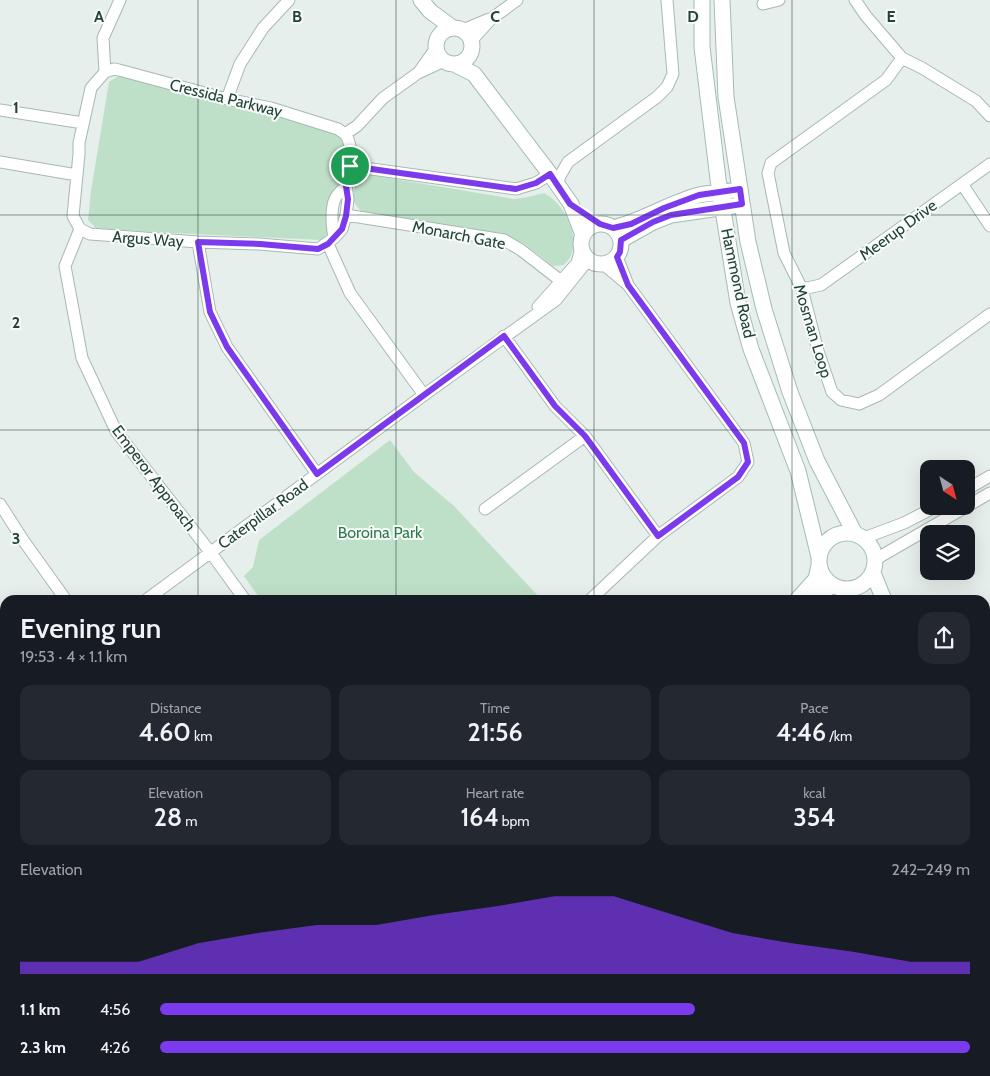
<!DOCTYPE html>
<html lang="en">
<head>
<meta charset="utf-8">
<style>
	:root { --surface:#171b24; --page:#242831; --text:#f1f3f6; --muted:#9ea1a6; --accent:#7c3aed }
	body { margin:0; font-family:Cabin,sans-serif; background:var(--page); color:var(--text); height:100vh; display:flex; flex-direction:column; font-size:19px; white-space:nowrap }
	* { box-sizing:border-box; margin:0 }
	p { font-size:16px; color:var(--muted) }
	.icon { flex:none; width:28px; height:28px; fill:none; stroke:currentColor; stroke-width:2; stroke-linecap:round; stroke-linejoin:round }
	.map { position:relative; flex:1; overflow:hidden }
	.side { position:absolute; left:0px; top:595px; width:990px; height:481px; display:flex; flex-direction:column; background:var(--surface); border-radius:15px 15px 0 0; box-shadow:0 5px 20px #0002 }
	.side>* { flex:none }
	.needle { width:32px; rotate:144deg }
	.buttons { position:absolute; left:920px; top:460px; display:grid; gap:10px }
	.buttons a { display:grid; place-items:center; width:55px; height:55px; border-radius:10px; background:var(--surface); box-shadow:0 5px 20px #0002; font-size:25px }
	.pin { position:absolute; display:grid; place-items:center; width:42px; height:42px; color:#fff; margin:-21px; border:2px solid #fff; border-radius:50%; box-shadow:0 1px 5px #0007 }
	.round { display:grid; place-items:center; flex:none; width:52px; height:52px; border-radius:15px; background:var(--page) }
	.head { display:flex; align-items:center; justify-content:space-between; height:85px; padding:0 20px }
	h1 { font-size:28px; font-weight:600; line-height:38px }
	.figures { display:grid; grid-template-columns:repeat(3,1fr); gap:8px; height:85px; padding:5px 20px }
	.figures div { display:grid; align-content:center; border-radius:12px; background:var(--page); text-align:center }
	.figures b { font-size:25px; font-weight:600 }
	.figures small { font-size:14px; font-weight:400 }
	.figures p { font-size:14px }
	.chart { height:140px; padding:10px 20px }
	.chart p { display:flex; justify-content:space-between }
	.chart svg { width:100%; height:90px; margin-top:5px; fill:var(--accent); opacity:.7 }
	ul { padding:0 20px; list-style:none; font-size:16px }
	li { display:grid; grid-template-columns:80px 60px 1fr; align-items:center; height:38px }
	li i { height:12px; border-radius:6px; background:var(--accent) }
	.map>svg:first-child { display:block }
	.built { fill:#d4dfda }
	.green { fill:#bfe0c8 }
	.building { fill:#bbcac4; stroke:#b8c9c2 }
	.lines { fill:none; stroke-linecap:round; stroke-linejoin:round }
	.street-casing { stroke:#a8b8b2; stroke-width:13 }
	.secondary-casing { stroke:#a4bbb3; stroke-width:17 }
	.street { stroke:#fff; stroke-width:11 }
	.secondary { stroke:#fff; stroke-width:15 }
	.route-casing { stroke:#fff; stroke-width:10 }
	.route { stroke:#7c3aed; stroke-width:6 }
	.grid { fill:none; stroke:#24423a; stroke-width:1; stroke-opacity:0.55 }
	.labels { text-anchor:middle; dominant-baseline:central; stroke-width:4; stroke-linejoin:round; paint-order:stroke }
	.street-label { font-size:16px; fill:#24423a; stroke:#f7fbf9 }
	.park-label { font-size:16px; fill:#2d7a4b; stroke:#f7fbf9 }
	.grid-label { font-size:16px; text-anchor:middle; font-weight:bold; fill:#24423a; stroke:#f7fbf9; stroke-width:4; stroke-linejoin:round; paint-order:stroke }
</style>
</head>
<body>
<div class="map">
<svg width="990" height="1076" viewBox="0 0 990 1076">
	<rect width="100%" height="100%" fill="#e6efeb"/>
	<path class="built" d="M 406,1071 L 786,1071 L 779,1076 L 410,1076 Z"/>
	<path class="green" d="M 118,76 L 185,91 L 319,127 L 342,137 L 347,144 L 334,230 L 321,240 L 151,232 L 96,228 L 88,220 L 91,191 L 109,82 Z
		M 370,175 L 514,199 L 528,197 L 544,193 C 563,203 580,232 571,255 C 570,259 566,262 564,265 L 553,266 L 526,245 L 508,236 L 361,211 L 352,200 L 355,185 Z
		M 390,440 L 414,472 L 454,506 L 542,600 L 261,600 L 244,576 L 253,567 L 259,540 Z
		M 5,810 L 5,947 L 3,949 L 0,945 L 0,814 Z
		M 601,1071 L 641,1071 L 635,1076 L 600,1076 Z
		M 673,1071 L 747,1071 L 750,1076 L 666,1076 Z"/>
	<path class="building" d="M 462,1071 L 506,1071 L 509,1076 L 455,1076 Z
		M 555,1071 L 578,1071 L 582,1076 L 548,1076 Z"/>
	<g class="lines">
		<g class="street-casing">
			<path id="street" d="M 855,0 L 866,16 L 902,58 L 922,68 L 976,101 L 990,116
				M 763,4 L 779,0
				M 463,30 L 489,19
				M 472,40 L 491,19 L 517,0
				M 902,58 L 886,80 L 771,163 L 768,173 L 784,253 L 802,289 L 818,351 L 832,392 L 841,400 L 859,404 L 879,395 L 990,314
				M 105,72 L 114,69 L 119,70 L 227,99 L 271,108 L 338,129 L 345,134
				M 419,72 L 436,48
				M 227,99 L 240,64 L 263,28 L 289,0
				M 0,110 L 83,123
				M 0,162 L 77,175
				M 350,166 L 516,189 L 536,183 L 550,174
				M 962,184 L 990,226
				M 557,185 L 560,176 L 568,162 L 657,97 L 667,87 L 673,74 L 667,0
				M 346,215 L 504,240 L 521,250 L 561,281
				M 80,229 L 90,234 L 198,242 L 259,244 L 318,249 L 334,238 L 342,229 L 346,215 L 348,199 L 346,186 L 352,153 L 348,139 L 345,134 L 357,126 L 383,98 L 418,73 L 444,61
				M 80,229 L 65,266 L 82,358 L 116,431 L 211,553 L 245,600
				M 80,229 L 73,216 L 79,154 L 79,143 L 91,88 L 105,72 L 103,38 L 120,0
				M 334,238 C 332,226 330,210 335,199 C 337,194 342,190 346,186
				M 198,242 L 210,312 L 227,347 L 317,474
				M 328,244 L 350,293 L 424,395
				M 603,264 L 627,284
				M 802,289 L 821,285 L 990,164
				M 538,307 L 577,263 L 581,248
				M 504,336 L 555,406 L 585,436 L 658,536
				M 966,490 L 990,476
				M 0,504 L 23,540 L 66,600
				M 485,509 L 585,436
				M 864,538 L 904,523 L 937,506
				M 876,559 L 990,493
				M 146,600 L 424,395 L 556,300 L 588,260
				M 590,600 L 658,536 L 738,477 L 748,462 L 744,443 L 628,285 L 617,257
				M 985,650 L 990,646
				M 0,709 L 5,706
				M 985,712 L 990,720
				M 0,738 L 5,744
				M 0,804 L 5,800
				M 985,852 L 990,859
				M 985,903 L 990,899
				M 0,958 L 5,965
				M 0,975 L 5,971
				M 109,1071 L 114,1076
				M 383,1071 L 387,1076
				M 59,1076 L 63,1071"/>
		</g>
		<g class="secondary-casing">
			<path id="secondary" d="M 421,0 L 430,11 L 453,28
				M 702,0 L 702,47 L 718,179 L 738,303 L 751,349 L 798,471 L 819,557
				M 722,0 L 726,97 L 748,242 L 764,309 L 790,392 L 817,461 L 855,534
				M436 46a18 18 0 1 1 36 0a18 18 0 1 1-36 0Z
				M 456,65 L 474,74 L 550,174 L 571,204 L 583,235
				M581 244a20 20 0 1 1 40 0a20 20 0 1 1-40 0Z
				M 613,228 C 643,221 669,203 699,195 C 709,193 720,193 730,191
				M 621,240 L 653,222 L 671,215 L 733,206
				M819 561a28 28 0 1 1 56 0a28 28 0 1 1-56 0Z
				M 873,573 L 884,600
				M 797,600 L 816,579 L 819,565
				M 804,600 L 819,594 L 833,585
				M 985,765 L 990,772
				M 985,803 L 990,810
				M 245,1076 L 250,1071"/>
		</g>
		<use href="#street" class="street"/>
		<use href="#secondary" class="secondary"/>
	</g>
	<g class="lines">
		<g class="route-casing">
			<path id="route" d="M 350,166 L 516,189 L 536,183 L 550,174 L 570,204 L 600,224 L 613,228 L 631,224 L 664,208 L 699,195 L 740,189 L 742,204 L 671,215 L 653,222 L 621,240 L 620,252 L 617,257 L 628,285 L 744,443 L 748,462 L 738,477 L 658,536 L 585,436 L 555,406 L 504,336 L 317,474 L 227,347 L 210,312 L 198,242 L 260,244 L 318,249 L 328,244 L 342,229 L 346,216 L 348,199 L 346,186 Z"/>
		</g>
		<use href="#route" class="route"/>
	</g>
	<path class="grid" d="M 198,0 L 198,600M 396,0 L 396,600M 594,0 L 594,600M 792,0 L 792,600M 0,215 L 990,215M 0,430 L 990,430M 0,646 L 5,646M 985,646 L 990,646M 0,861 L 5,861M 985,861 L 990,861M 198,1071 L 198,1076M 396,1071 L 396,1076M 594,1071 L 594,1076M 792,1071 L 792,1076"/>
	<g class="labels">
		<g class="street-label">
			<text transform="translate(226 98) rotate(14)">Cressida Parkway</text>
			<text transform="translate(898 230) rotate(-36)">Meerup Drive</text>
			<text transform="translate(459 235) rotate(11)">Monarch Gate</text>
			<text transform="translate(148 239) rotate(4)">Argus Way</text>
			<text transform="translate(738 283) rotate(78)">Hammond Road</text>
			<text transform="translate(813 331) rotate(73)">Mosman Loop</text>
			<text transform="translate(154 478) rotate(53)">Emperor Approach</text>
			<text transform="translate(263 514) rotate(-36)">Caterpillar Road</text>
		</g>
		<g class="park-label">
			<text x="380" y="532">Boroina Park</text>
		</g>
	</g>
	<g class="grid-label">
		<text x="99" y="22">A</text>
		<text x="297" y="22">B</text>
		<text x="495" y="22">C</text>
		<text x="693" y="22">D</text>
		<text x="891" y="22">E</text>
		<text x="16" y="113">1</text>
		<text x="16" y="328">2</text>
		<text x="16" y="544">3</text>
	</g>
</svg>
<div class="buttons">
<a><svg class="needle" viewBox="-14 -14 28 28"><path d="M0-13l5 13h-10z" fill="#e53935"/><path d="M0 13l5-13h-10z" fill="#9ea1a6"/></svg></a>
<a><svg class="icon" aria-label="layers" viewBox="0 0 24 24"><path d="M12 4l9 5-9 5-9-5zM3 14l9 5 9-5"/></svg></a>
</div>
<div class="pin" style="left:350px;top:166px;background:#1e9e55"><svg class="icon" aria-label="arrive" viewBox="0 0 24 24"><path d="M6 21V4h12l-3 4 3 4H6"/></svg></div>
<section class="side">
<div class="head"><div><h1>Evening run</h1><p>19:53 · 4 × 1.1 km</p></div><a class="round"><svg class="icon" aria-label="share" viewBox="0 0 24 24"><path d="M12 15V3M7 8l5-5 5 5M5 13v7h14v-7"/></svg></a></div>
<div class="figures">
<div><p>Distance</p><b>4.60<small> km</small></b></div>
<div><p>Time</p><b>21:56</b></div>
<div><p>Pace</p><b>4:46<small> /km</small></b></div>
</div>
<div class="figures">
<div><p>Elevation</p><b>28<small> m</small></b></div>
<div><p>Heart rate</p><b>164<small> bpm</small></b></div>
<div><p>kcal</p><b>354</b></div>
</div>
<div class="chart"><p><span>Elevation</span>242–249 m</p>
<svg viewBox="0 0 160 44" preserveAspectRatio="none"><path d="M0 44V38L10 38L20 38L30 29L40 24L50 20L60 20L70 15L80 11L90 6L100 6L110 15L120 24L130 29L140 33L150 38L160 38V44z"/></svg>
</div>
<ul>
<li><b>1.1 km</b>4:56<i style="width:66%"></i></li>
<li><b>2.3 km</b>4:26<i style="width:100%"></i></li>
</ul>
</section>
</div>
</body>
</html>
